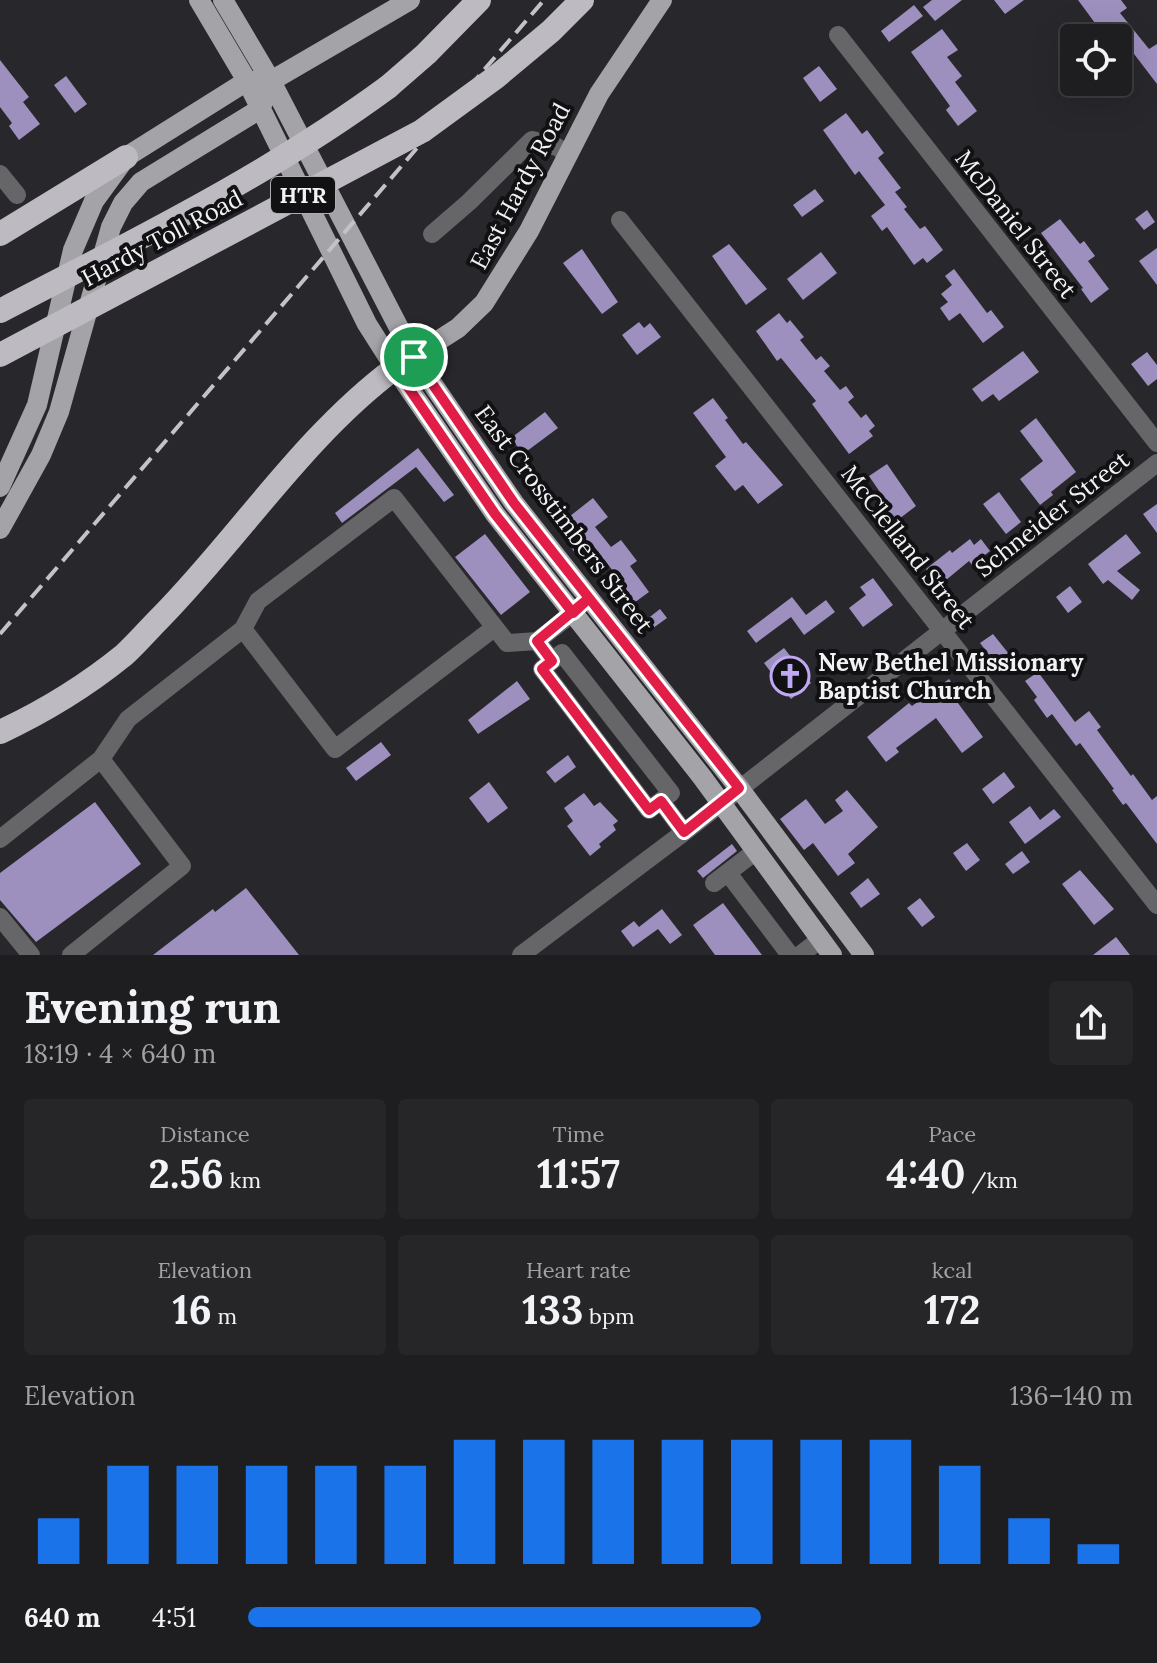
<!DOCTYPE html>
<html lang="en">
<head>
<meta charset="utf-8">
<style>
	:root { --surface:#1e1d20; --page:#262629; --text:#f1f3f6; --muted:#a1a2a5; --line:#3c3b3e; --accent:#1a73e8 }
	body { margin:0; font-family:Lora,serif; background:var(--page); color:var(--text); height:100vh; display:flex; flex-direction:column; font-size:30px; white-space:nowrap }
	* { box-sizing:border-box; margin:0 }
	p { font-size:26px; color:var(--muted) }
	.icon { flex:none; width:44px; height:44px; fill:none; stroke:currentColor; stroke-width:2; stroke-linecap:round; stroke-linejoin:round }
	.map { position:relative; height:955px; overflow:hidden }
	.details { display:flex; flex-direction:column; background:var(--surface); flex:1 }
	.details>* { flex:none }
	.buttons { position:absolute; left:1060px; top:24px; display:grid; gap:16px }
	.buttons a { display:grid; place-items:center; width:72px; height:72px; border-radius:8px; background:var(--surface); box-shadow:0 8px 32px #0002,0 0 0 2px var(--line); font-size:40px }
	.pin { position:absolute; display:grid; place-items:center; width:68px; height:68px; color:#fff; margin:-34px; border:4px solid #fff; border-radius:50%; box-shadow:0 2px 8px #0007 }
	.round { display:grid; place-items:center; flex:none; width:84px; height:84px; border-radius:8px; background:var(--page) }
	.head { display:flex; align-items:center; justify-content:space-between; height:136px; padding:0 24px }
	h1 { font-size:44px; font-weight:800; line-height:60px }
	.figures { display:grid; grid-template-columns:repeat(3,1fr); gap:12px; height:136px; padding:8px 24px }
	.figures div { display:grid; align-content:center; border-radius:8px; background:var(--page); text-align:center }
	.figures b { font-size:40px; font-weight:800 }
	.figures small { font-size:22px; font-weight:400 }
	.figures p { font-size:22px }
	.chart { height:224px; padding:16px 24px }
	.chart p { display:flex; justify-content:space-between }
	.chart svg { width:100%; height:144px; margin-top:8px; stroke:var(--accent); stroke-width:6 }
	ul { padding:0 24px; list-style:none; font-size:26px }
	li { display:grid; grid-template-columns:128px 96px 1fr; align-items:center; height:60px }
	li i { height:20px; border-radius:10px; background:var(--accent) }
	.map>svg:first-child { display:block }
	.building { fill:#9d8fbe }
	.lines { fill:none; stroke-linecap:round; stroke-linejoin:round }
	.minor { stroke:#666568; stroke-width:18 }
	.major { stroke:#a4a3a7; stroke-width:20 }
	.highway { stroke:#bdbbc1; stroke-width:24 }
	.rail { stroke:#c3c2c6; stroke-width:4; stroke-dasharray:16 8; stroke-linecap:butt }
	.highway-bridge { stroke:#bdbbc1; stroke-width:24 }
	.route-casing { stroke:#fff; stroke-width:16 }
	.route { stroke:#e11d48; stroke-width:10 }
	.labels { text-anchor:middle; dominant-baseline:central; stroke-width:8; stroke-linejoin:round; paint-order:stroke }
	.shield { fill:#111012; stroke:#aeaeb1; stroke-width:2 }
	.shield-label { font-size:22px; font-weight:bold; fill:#f2f2f5 }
	.street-label { font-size:24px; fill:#f2f2f5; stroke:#111012 }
	.poi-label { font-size:24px; font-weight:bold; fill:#f2f2f5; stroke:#111012; text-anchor:start }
</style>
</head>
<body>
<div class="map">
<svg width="1157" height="955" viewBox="0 0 1157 955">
	<rect width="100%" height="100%" fill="#28272b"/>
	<path class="building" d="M 932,0 L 962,0 L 935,21 L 923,7 Z
		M 994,0 L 1024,0 L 1005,14 Z
		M 1078,0 L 1121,0 L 1127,8 L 1120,13 L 1149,49 L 1157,44 L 1157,84 L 1131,50 L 1125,55 L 1118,46 L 1118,38 L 1106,38 Z
		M 914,5 L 923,16 L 889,42 L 881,31 Z
		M 942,29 L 958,50 L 947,57 L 962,76 L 955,82 L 977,111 L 958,126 L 946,110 L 950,106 L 911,52 Z
		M 0,60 L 29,97 L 23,102 L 40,124 L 19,140 L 9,126 L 12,123 L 0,107 Z
		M 819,66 L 837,89 L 820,102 L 803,78 Z
		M 66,76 L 87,104 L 75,113 L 54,85 Z
		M 846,113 L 862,134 L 867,130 L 884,153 L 878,158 L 901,188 L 895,192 L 907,207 L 904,209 L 920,229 L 925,226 L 943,250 L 927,263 L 923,258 L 914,265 L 887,227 L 882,231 L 871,216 L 885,205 L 859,171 L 855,175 L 823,130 Z
		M 815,189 L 824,201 L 802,217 L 793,205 Z
		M 1147,210 L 1155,222 L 1144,230 L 1135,219 Z
		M 1060,219 L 1080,244 L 1084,241 L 1095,256 L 1088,261 L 1109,289 L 1091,303 L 1081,289 L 1083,288 L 1041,233 Z
		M 729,244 L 767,289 L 746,305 L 712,256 Z
		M 1157,248 L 1157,285 L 1139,261 Z
		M 582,249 L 618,302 L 602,314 L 563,263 Z
		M 821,252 L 837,273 L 803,300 L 787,279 Z
		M 954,269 L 987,313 L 991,310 L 1004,327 L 983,343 L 960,313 L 949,321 L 940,308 L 948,302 L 941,294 L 952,285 L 945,276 Z
		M 779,313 L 787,323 L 790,320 L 804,337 L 800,340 L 816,360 L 821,356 L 830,366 L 824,371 L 840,390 L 846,386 L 854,397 L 848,402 L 861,418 L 866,414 L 875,426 L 869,431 L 873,436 L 849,454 L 812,404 L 816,401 L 781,358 L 777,361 L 756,331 Z
		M 639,322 L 644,328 L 650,323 L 661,337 L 637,355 L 622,335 Z
		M 1023,351 L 1039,372 L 999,401 L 993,394 L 982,402 L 972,389 Z
		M 1147,352 L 1157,365 L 1157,379 L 1148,386 L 1131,364 Z
		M 713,398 L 728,418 L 725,420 L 743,444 L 746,442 L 783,485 L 758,504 L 743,485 L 735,491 L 715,466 L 726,457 L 693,413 Z
		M 545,412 L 558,428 L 523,454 L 511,438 Z
		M 1036,418 L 1076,472 L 1051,492 L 1053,495 L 1040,505 L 1020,479 L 1043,461 L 1020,431 Z
		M 418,448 L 454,495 L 444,502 L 416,467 L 342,523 L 335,513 Z
		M 887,464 L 916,506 L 895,522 L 884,507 L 888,504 L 869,476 Z
		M 999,492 L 1021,522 L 1006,534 L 983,504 Z
		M 593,498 L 608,517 L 595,527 L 611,547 L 621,540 L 637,561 L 630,566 L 649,592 L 627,608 L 617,595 L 626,588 L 593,545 L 578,557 L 564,538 L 573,530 L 565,520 Z
		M 1157,504 L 1157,533 L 1143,514 Z
		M 485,534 L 530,592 L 501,615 L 455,557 Z
		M 1126,534 L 1141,553 L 1117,571 L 1140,590 L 1132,600 L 1108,580 L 1103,584 L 1088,564 Z
		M 970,539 L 974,545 L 981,539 L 990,551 L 972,565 L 969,561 L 940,585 L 926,569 L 950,550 L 952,553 Z
		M 873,578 L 893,605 L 863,627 L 849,608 L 866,595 L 860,587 Z
		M 1070,586 L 1082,602 L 1068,613 L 1056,597 Z
		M 792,597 L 806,615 L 826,600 L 835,612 L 804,635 L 791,617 L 756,643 L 747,631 Z
		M 660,609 L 667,618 L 649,631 L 642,623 Z
		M 993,634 L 1009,654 L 996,664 L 980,643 Z
		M 784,648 L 811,683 L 791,699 L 764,663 Z
		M 1038,672 L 1075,722 L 1089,711 L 1101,727 L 1097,730 L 1131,776 L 1133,774 L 1152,800 L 1157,796 L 1157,844 L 1126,803 L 1123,805 L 1112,790 L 1114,789 L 1080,743 L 1076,746 L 1052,714 L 1047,718 L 1034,700 L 1037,697 L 1025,681 Z
		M 949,679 L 960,695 L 955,699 L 983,737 L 962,753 L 936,718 L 896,748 L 899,752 L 886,762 L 867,737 L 909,703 L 912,706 Z
		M 517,681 L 530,699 L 478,734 L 468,720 Z
		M 381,742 L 391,755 L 356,781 L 346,768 Z
		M 568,755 L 576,767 L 555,783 L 546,772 Z
		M 1004,772 L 1015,787 L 993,804 L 982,789 Z
		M 489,782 L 508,808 L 488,823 L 469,798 Z
		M 847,790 L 878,827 L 848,854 L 855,863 L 838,876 L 813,843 L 804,850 L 780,819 L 806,799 L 825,824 L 843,811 L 835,800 Z
		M 584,793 L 594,806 L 600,802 L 618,821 L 613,825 L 616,830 L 599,844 L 601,847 L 590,856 L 567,826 L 573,821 L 564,808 Z
		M 95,802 L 141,864 L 36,942 L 0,900 L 0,873 Z
		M 1030,806 L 1040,820 L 1054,809 L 1061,817 L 1025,844 L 1009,822 Z
		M 967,843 L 980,860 L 966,871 L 953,853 Z
		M 732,844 L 737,851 L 703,878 L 697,871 Z
		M 1022,851 L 1030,862 L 1013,874 L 1005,864 Z
		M 1080,870 L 1114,909 L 1094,925 L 1062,884 Z
		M 868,878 L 880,894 L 861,908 L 850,893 Z
		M 246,888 L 299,955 L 153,955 L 213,909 L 215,912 Z
		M 920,898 L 935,917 L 922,927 L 907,908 Z
		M 723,903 L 762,955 L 715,955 L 693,925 Z
		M 662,909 L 682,935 L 670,944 L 658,929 L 633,947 L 621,931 L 634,921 L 639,927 Z
		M 1116,937 L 1130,955 L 1093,955 Z"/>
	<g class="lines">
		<path class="minor" d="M 838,35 L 1157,443
			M 0,174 L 17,195
			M 620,220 L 1157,905
			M 432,234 L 469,202 L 532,140 L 557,147 L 567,154
			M 243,629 L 335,749 L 494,628
			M 537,641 L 552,661 L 562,653 L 671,793 L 649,810 L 542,669 L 552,661
			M 661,801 L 684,832
			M 0,839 L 101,759
			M 728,873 L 790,955
			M 714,883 L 756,851
			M 0,917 L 31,955
			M 71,955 L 182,866 L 101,759 L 128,719 L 243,629 L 258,601 L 394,498 L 507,643 L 537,641 L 573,613
			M 521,955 L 687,830 L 1157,463
			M 800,955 L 821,939"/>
		<path class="major" d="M 199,0 L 247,81 L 367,324 L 395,368 L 495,514 L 702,777 L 832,955
			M 223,0 L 271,81 L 414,357 L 514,503 L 739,788 L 864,955
			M 405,362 L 458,328 L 484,303 L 529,231 L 599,94 L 662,0
			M 0,487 L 37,405 L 73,250 L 94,201 L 126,157 L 247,81 L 271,81 L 410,0
			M 0,529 L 41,455 L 59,412 L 111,227 L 123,203 L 141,182 L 260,109 L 264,100"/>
		<path class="highway" d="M 388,87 L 426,54 L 479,0
			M 0,234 L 126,157
			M 0,732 C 43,712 87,685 124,655 C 137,643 149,629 162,616 C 241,535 304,436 395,368"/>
		<path class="rail" d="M 0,634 L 544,0"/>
		<path class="highway-bridge" d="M 0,311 C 132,242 267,176 388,87
			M 0,355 L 422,131 L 496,77 L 551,31 L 582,0"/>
	</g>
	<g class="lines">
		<g class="route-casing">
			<path id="route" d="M 414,357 L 514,503 L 589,598 L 537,641 L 552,661 L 542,669 L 649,810 L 661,801 L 684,832 L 739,788 L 589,598 L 573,613 L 495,514 L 395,368 L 414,357"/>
		</g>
		<use href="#route" class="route"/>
	</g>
	<defs>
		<g id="church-ring" transform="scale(2)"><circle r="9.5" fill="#111012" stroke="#bfa9f4" stroke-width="1.5"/><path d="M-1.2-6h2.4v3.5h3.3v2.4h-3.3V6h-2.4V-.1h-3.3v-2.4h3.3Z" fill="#bfa9f4"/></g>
	</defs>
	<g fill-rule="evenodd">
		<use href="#church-ring" x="790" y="676"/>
	</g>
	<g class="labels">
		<rect class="shield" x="271" y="177" width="64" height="36" rx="6"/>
		<g class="shield-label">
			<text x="303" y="195">HTR</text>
		</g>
		<g class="street-label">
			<text transform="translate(520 186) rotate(-62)">East Hardy Road</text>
			<text transform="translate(1016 224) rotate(52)">McDaniel Street</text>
			<text transform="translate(162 238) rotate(-28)">Hardy Toll Road</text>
			<text transform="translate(1052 514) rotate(-38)">Schneider Street</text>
			<text transform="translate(564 519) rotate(53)">East Crosstimbers Street</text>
			<text transform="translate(908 547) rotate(52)">McClelland Street</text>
		</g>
		<g class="poi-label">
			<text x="818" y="662">New Bethel Missionary<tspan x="818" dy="28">Baptist Church</tspan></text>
		</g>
	</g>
</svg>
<div class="buttons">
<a><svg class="icon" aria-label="locate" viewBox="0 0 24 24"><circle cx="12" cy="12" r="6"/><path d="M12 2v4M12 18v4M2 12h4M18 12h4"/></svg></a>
</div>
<div class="pin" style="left:414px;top:357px;background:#1e9e55"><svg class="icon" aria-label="arrive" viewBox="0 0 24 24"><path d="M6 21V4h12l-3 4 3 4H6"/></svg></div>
</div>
<section class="details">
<div class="head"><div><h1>Evening run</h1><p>18:19 · 4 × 640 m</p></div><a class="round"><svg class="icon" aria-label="share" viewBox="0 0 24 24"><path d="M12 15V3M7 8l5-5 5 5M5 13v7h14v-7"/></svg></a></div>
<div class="figures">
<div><p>Distance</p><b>2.56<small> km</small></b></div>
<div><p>Time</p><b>11:57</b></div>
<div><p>Pace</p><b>4:40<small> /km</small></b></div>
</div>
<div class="figures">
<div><p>Elevation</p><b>16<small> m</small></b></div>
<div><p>Heart rate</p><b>133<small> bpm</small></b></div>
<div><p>kcal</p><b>172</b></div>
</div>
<div class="chart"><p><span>Elevation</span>136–140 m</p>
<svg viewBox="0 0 160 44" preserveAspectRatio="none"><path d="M5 44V30M15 44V14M25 44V14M35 44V14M45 44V14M55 44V14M65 44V6M75 44V6M85 44V6M95 44V6M105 44V6M115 44V6M125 44V6M135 44V14M145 44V30M155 44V38"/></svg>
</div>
<ul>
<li><b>640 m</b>4:51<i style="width:58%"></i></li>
</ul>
</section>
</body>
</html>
